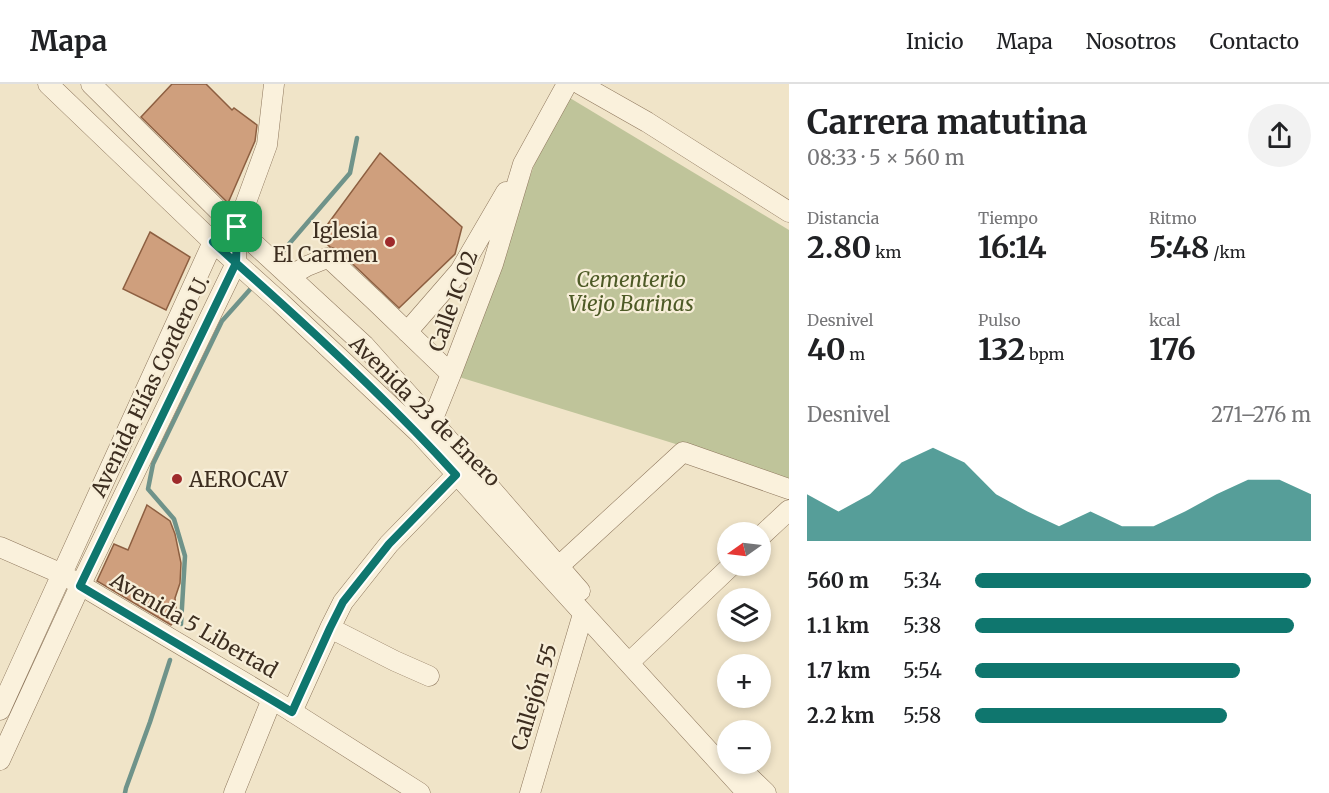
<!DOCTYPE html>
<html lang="es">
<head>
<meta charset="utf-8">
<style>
	:root { --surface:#fff; --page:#f2f2f2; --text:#202124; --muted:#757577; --line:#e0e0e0; --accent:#0f766e }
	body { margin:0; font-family:Merriweather,serif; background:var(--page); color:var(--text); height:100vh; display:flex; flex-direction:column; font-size:22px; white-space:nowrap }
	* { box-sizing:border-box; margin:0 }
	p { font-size:20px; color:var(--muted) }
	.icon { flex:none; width:33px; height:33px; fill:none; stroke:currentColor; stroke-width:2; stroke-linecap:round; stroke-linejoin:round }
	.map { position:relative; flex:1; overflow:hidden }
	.details { display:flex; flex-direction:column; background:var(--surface); width:540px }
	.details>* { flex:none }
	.needle { width:39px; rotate:256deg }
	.buttons { position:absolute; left:717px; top:438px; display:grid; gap:12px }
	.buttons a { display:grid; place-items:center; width:54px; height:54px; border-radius:50%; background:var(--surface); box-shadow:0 3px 9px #0003; font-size:30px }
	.pin { position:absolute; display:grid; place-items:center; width:51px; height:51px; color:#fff; margin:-26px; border-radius:12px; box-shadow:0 3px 9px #0006 }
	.round { display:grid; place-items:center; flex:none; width:63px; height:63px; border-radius:32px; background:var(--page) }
	.summary { display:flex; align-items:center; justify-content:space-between; height:102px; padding:0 18px }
	h1 { font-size:33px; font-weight:700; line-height:45px }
	.figures { display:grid; grid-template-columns:repeat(3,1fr); gap:9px; height:102px; padding:6px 18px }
	.figures div { display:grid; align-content:center }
	.figures b { font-size:30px; font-weight:700 }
	.figures small { font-size:16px; font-weight:400 }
	.figures p { font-size:16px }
	.chart { height:168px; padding:12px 18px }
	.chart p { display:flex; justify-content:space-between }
	.chart svg { width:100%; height:108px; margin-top:6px; fill:var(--accent); opacity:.7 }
	ul { padding:0 18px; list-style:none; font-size:20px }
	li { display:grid; grid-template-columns:96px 72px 1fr; align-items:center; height:45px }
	li i { height:15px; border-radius:8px; background:var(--accent) }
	header { display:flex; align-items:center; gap:36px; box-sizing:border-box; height:84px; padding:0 30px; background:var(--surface); border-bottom:2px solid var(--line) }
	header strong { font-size:28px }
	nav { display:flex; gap:33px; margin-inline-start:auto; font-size:21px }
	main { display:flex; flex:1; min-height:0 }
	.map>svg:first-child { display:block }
	.cemetery { fill:#bfc49a }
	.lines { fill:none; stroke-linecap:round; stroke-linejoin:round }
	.stream { stroke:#6f938a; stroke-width:4.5 }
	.building { fill:#cf9f7d; stroke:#8d5f41; stroke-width:1.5 }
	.minor-casing { stroke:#8d765c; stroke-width:21 }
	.minor { stroke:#faf1dc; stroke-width:20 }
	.route-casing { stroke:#fff; stroke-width:12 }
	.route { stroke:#0f766e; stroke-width:8 }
	.poi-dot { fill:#9e2a2b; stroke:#f7eed8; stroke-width:2 }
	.labels { text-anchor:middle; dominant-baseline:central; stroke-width:4.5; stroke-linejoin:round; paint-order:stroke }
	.poi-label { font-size:21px; fill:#3d2e20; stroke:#f7eed8; text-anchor:end }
	.park-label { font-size:21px; font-style:italic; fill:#4d5a26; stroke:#f7eed8 }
	.street-label { font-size:21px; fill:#3d2e20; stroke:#f7eed8 }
</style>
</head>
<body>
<header>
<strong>Mapa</strong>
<nav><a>Inicio</a><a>Mapa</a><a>Nosotros</a><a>Contacto</a></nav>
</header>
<main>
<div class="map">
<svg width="789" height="709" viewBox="0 0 789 709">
	<rect width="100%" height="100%" fill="#f0e4c8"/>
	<path class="cemetery" d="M 560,8 L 789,146 L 789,395 L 459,293 Z"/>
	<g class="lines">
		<path class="stream" d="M 277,174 L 350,89 L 357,54
			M 181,540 L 185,472 L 174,435 L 148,405 L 153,380 L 222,237 L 254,201
			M 125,709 L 126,704 L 150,638 L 170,576"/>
	</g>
	<path class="building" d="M 172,0 L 206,0 L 232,26 L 234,24 L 257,41 L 255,57 L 228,119 L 141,33 Z
		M 380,69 L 462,143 L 455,170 L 399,224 L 338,166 L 330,163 L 319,152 Z
		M 150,148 L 190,173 L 166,226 L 123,205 Z
		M 147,421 L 170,437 L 175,450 L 181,479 L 180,499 L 175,514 L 177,533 L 171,541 L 97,497 L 114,460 L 128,466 Z"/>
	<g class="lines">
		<g class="minor-casing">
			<path id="minor" d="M 48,0 L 213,158 L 280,218 L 419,349 L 747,709
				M 91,0 L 225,133 L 364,261 L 432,337 L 580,507
				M 580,0 L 647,38 L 789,128
				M 290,192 L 307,182 L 327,174 L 330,175 L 373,215 L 451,290 L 493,180 L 523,80 L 567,0
				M 407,248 L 460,187 L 506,108
				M 432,337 L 451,290
				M 760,453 L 789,426
				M 0,463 L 62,490 L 272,615 L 420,709
				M 559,482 L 683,368 L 789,405
				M 330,544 L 395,577 L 429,592
				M 636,572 L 731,482
				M 0,626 L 213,158 L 222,153
				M 292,628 L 330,544 L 343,518 L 389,460 L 456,391
				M 0,676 L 80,502 L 236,179 L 237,143 L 267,61 L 274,0
				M 740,684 L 766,709
				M 234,709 L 272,615
				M 530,709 L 583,530"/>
		</g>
		<use href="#minor" class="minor"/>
	</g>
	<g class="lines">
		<g class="route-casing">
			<path id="route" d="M 237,143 L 213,158 L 236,179 L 80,502 L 292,628 L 330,544 L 343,518 L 389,460 L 456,391 C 388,316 312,246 236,179 L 237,143"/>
		</g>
		<use href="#route" class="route"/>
	</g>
	<g class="poi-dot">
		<circle cx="390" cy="158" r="6"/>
		<circle cx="177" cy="395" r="6"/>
	</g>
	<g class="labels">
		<g class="poi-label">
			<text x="378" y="146">Iglesia<tspan x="378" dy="24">El Carmen</tspan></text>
			<text x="189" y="395" text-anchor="start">AEROCAV</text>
		</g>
		<g class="park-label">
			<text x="631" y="195">Cementerio<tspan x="631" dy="24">Viejo Barinas</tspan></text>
		</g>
		<g class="street-label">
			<text transform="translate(453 217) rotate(-70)">Calle IC 02</text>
			<text transform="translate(150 302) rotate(-64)">Avenida Elías Cordero U.</text>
			<text transform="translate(425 327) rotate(45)">Avenida 23 de Enero</text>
			<text transform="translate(194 541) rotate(30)">Avenida 5 Libertad</text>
			<text transform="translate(534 613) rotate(-73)">Callejón 55</text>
		</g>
	</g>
</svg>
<div class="buttons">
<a><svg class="needle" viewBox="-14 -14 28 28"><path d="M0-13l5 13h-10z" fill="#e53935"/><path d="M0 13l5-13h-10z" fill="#757577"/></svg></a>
<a><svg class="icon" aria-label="layers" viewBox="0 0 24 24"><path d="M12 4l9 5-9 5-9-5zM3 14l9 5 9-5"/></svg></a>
<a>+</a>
<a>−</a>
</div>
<div class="pin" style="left:237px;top:143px;background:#1e9e55"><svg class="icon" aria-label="arrive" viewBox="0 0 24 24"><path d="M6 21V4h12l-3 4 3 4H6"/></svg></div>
</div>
<section class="details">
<div class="summary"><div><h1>Carrera matutina</h1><p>08:33 · 5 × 560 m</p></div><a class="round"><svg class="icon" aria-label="share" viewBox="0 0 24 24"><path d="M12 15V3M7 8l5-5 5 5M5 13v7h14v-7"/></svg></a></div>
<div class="figures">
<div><p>Distancia</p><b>2.80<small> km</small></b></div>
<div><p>Tiempo</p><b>16:14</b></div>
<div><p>Ritmo</p><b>5:48<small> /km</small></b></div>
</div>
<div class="figures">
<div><p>Desnivel</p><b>40<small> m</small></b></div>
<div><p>Pulso</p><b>132<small> bpm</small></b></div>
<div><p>kcal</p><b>176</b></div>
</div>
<div class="chart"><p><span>Desnivel</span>271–276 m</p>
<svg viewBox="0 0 160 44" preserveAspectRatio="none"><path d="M0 44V25L10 32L20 25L30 12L40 6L50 12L60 25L70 32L80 38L90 32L100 38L110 38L120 32L130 25L140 19L150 19L160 25V44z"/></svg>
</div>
<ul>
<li><b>560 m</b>5:34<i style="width:100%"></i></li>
<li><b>1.1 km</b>5:38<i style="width:95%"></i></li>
<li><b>1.7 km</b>5:54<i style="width:79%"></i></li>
<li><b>2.2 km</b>5:58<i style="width:75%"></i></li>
</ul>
</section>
</main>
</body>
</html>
